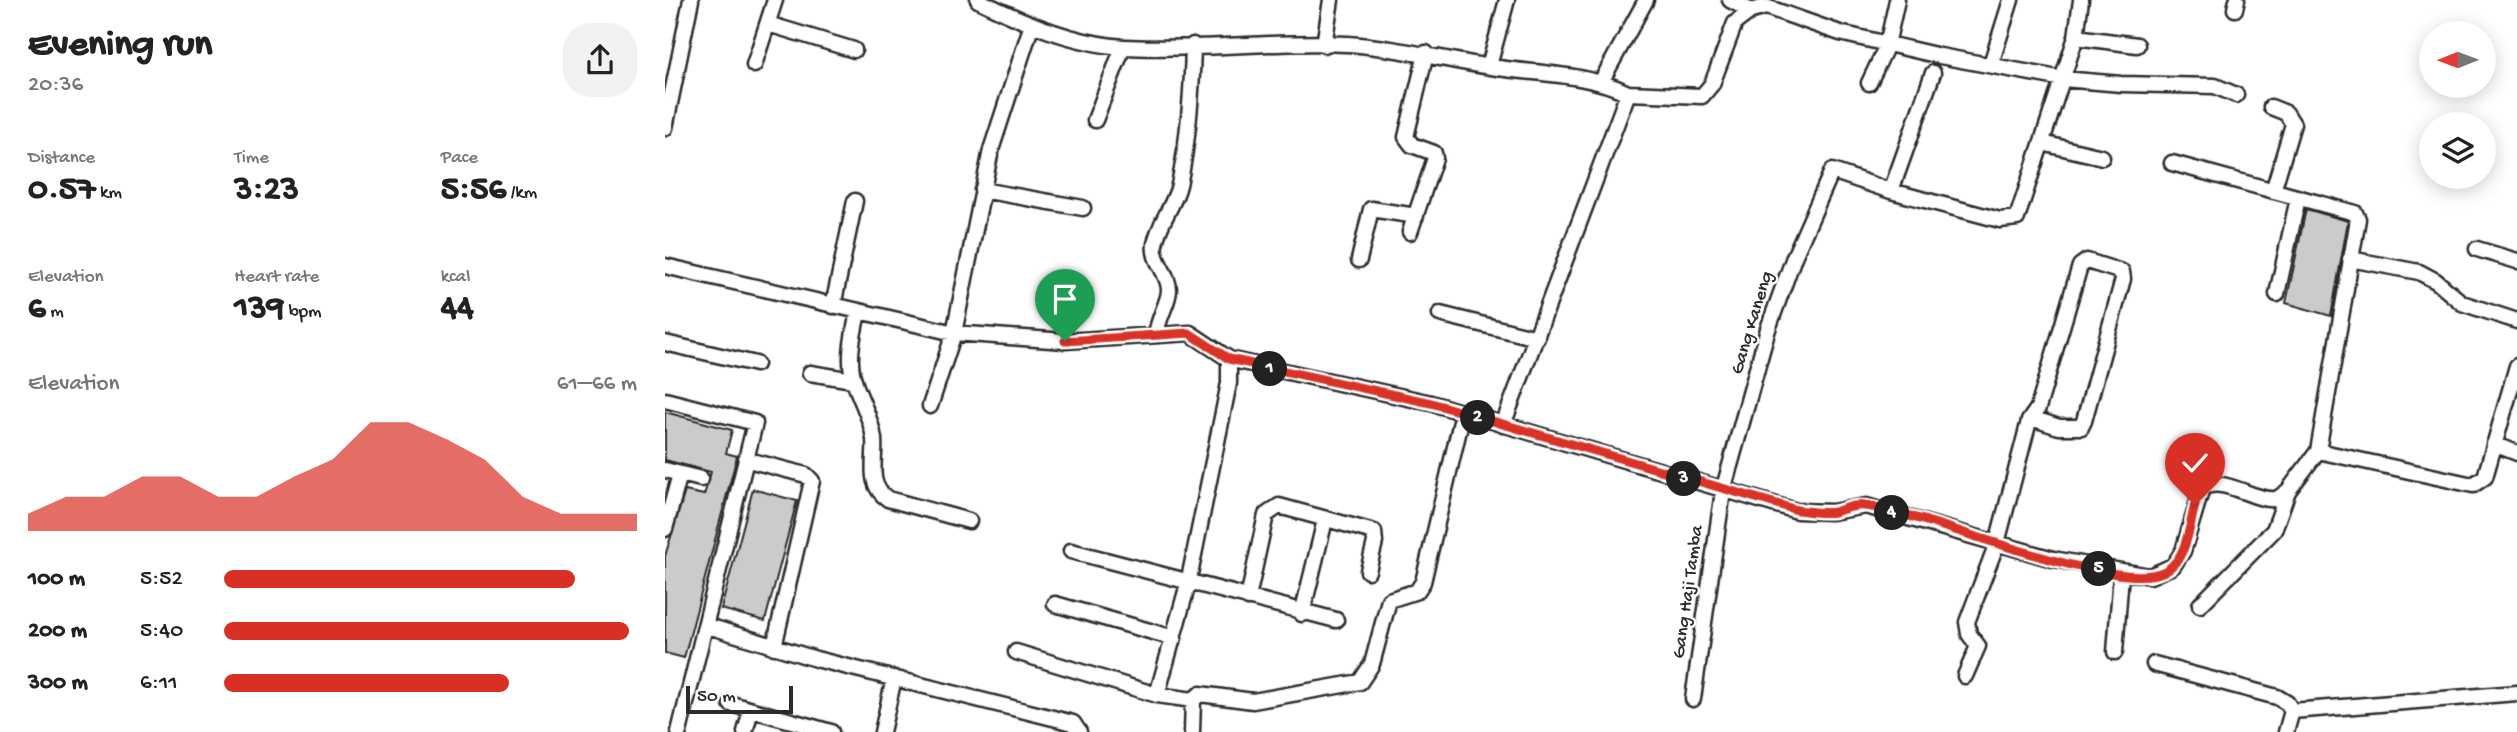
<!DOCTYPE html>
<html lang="en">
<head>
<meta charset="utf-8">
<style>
	:root { --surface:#fff; --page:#f2f2f2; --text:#222; --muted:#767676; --accent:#d93025 }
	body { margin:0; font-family:"Gochi Hand",sans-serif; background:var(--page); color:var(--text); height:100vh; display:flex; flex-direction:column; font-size:26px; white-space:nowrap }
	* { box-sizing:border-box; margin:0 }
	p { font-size:23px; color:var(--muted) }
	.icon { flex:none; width:38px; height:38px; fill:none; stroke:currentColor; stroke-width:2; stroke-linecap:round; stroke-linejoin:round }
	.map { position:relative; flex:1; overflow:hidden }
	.sheet { display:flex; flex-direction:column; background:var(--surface); width:665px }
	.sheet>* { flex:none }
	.needle { width:46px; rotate:269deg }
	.controls { position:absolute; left:1754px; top:21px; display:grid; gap:14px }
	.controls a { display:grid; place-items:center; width:77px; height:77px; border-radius:50%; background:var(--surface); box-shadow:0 4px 18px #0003; font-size:35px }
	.scale { position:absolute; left:21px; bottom:18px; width:107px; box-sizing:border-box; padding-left:7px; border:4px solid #2b2b2b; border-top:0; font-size:19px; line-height:24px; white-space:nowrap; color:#2b2b2b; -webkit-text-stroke:5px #fff; paint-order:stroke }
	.pin { position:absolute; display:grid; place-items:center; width:60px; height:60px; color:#fff; margin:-72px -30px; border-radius:50% 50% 50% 0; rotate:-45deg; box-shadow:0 0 7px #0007 }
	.pin .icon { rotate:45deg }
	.km { position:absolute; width:35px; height:35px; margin:-18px; border-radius:50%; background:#222; color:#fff; font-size:19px; line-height:35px; text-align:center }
	.round { display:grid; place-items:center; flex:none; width:74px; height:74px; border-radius:28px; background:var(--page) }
	.headline { display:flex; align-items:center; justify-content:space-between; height:119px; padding:0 28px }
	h1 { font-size:38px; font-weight:700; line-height:52px }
	.stats { display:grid; grid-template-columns:repeat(3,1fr); gap:10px; height:119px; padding:7px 28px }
	.stats div { display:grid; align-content:center }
	.stats b { font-size:35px; font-weight:700 }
	.stats small { font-size:19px; font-weight:400 }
	.stats p { font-size:19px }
	.chart { height:196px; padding:14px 28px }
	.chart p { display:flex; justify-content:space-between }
	.chart svg { width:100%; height:126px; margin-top:7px; fill:var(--accent); opacity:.7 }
	ul { padding:0 28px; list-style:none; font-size:23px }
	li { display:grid; grid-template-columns:112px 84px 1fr; align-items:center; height:52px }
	li i { height:18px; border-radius:9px; background:var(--accent) }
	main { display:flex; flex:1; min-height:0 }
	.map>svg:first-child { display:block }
	.building { fill:#cbcbcb; stroke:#2b2b2b; stroke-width:2 }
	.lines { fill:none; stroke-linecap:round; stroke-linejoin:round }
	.minor-casing { stroke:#2b2b2b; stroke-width:19 }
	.minor { stroke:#fff; stroke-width:14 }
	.route-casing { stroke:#fff; stroke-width:14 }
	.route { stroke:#d93025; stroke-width:9 }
	.labels { text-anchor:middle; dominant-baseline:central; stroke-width:5; stroke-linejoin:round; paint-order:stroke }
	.street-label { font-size:19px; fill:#2b2b2b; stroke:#fff }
</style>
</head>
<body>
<main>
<section class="sheet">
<div class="headline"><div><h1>Evening run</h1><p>20:36</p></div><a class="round"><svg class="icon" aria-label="share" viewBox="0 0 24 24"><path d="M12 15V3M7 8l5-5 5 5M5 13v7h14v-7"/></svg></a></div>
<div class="stats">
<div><p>Distance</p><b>0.57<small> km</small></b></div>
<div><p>Time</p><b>3:23</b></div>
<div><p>Pace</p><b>5:56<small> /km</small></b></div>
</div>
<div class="stats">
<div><p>Elevation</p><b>6<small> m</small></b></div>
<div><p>Heart rate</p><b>139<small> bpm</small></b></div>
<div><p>kcal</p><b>44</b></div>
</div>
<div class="chart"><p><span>Elevation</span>61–66 m</p>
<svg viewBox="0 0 160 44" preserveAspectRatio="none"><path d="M0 44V38L10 32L20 32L30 25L40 25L50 32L60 32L70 25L80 19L90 6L100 6L110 12L120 19L130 32L140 38L150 38L160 38V44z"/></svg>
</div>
<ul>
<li><b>100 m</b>5:52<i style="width:85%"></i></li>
<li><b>200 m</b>5:40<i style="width:98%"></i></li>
<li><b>300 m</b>6:11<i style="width:69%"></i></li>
</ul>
</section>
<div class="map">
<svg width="1852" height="732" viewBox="0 0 1852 732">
	<rect width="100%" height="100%" fill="#fff"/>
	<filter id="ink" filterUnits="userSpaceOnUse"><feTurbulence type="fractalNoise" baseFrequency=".0143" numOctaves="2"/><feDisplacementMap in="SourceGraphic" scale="14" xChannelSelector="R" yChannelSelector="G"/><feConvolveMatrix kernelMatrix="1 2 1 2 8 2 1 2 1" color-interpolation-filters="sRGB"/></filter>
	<g filter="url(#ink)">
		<path class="building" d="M 1641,209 L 1683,221 L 1666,316 L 1621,303 Z
			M 0,412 L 67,430 L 61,453 L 72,456 L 19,658 L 0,653 L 0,556 L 20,491 L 39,495 L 46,472 L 0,460 Z
			M 88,489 L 132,501 L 100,621 L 56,609 Z"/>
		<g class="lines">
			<g class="minor-casing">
				<path id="minor" d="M 313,0 C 357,22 409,44 459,47 C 533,51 608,40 682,44 C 733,47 782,61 833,68 C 876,74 925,74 963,93 L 838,425
					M 1065,0 L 1086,11
					M 1570,9 L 1572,0
					M 103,24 L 189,50
					M 1411,37 L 1472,45
					M 659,45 L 666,0
					M 1326,64 L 1346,0
					M 89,65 L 110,0
					M 824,66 L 842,0
					M 936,82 L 981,0
					M 1204,83 L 1222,45 L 1232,0
					M 963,93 L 1037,96 L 1047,84 L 1070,23 L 1086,11 L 1101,7 L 1175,33 L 1275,56 L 1398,79 L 1456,84 L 1550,86 L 1571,95
					M 1606,107 L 1621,113 L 1628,124 L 1608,191
					M 430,120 L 458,47
					M 0,128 L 26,0
					M 1377,143 L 1437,157
					M 317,190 L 418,208
					M 1226,191 L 1268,73
					M 745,232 L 770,158 L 769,153 L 747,145 L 741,137 L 761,53
					M 1812,249 L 1852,261
					M 1685,259 L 1754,272 L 1771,281 L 1797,303 L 1852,321
					M 694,260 L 706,209 L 751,216
					M 0,266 L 289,333 L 400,341 L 525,333 L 564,359 L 564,383 L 523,584 L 492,695
					M 1612,294 L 1633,198
					M 168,306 L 190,201
					M 193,312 C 190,328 185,345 186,361 C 186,389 206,411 209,439 C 211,461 201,485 223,499 L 304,521
					M 775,314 L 872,338
					M 491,335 C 493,317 504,302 504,290 C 504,273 487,261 490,244 C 494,222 509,206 514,185 C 523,142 527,90 528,45
					M 0,343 L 91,364
					M 564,359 L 766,403 L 1132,511 L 1167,512 L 1201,506 L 1388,559 L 1485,576 L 1508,566 L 1518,551 L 1537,488 C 1559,475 1588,502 1612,499 L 1623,491 L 1653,451 L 1693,219 L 1690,213 L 1507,163
					M 145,373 L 188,380
					M 0,400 L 90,423 L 14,732
					M 265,406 L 289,333 L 326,150 L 367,24
					M 1829,444 L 1852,453
					M 1653,451 L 1808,485 L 1820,477 L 1852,366
					M 83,460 L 141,475 L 147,481 L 109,647
					M 0,470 L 36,479
					M 0,529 L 15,474
					M 406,551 L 671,620
					M 583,598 L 601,515 L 614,506 L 709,532 L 710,542 L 703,571
					M 390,604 L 509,638
					M 1535,605 L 1609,530 L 1623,491
					M 637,614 L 660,520
					M 43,626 L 151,659 L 408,723 L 414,732
					M 351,652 L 492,695 L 528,700 L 535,694 L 588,701 L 695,682 L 707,664 L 724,600 L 752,591 L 758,582 L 798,413
					M 1450,652 L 1456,574
					M 1489,664 L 1612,697 L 1622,703 L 1627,711
					M 1300,676 L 1313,646 L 1304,634 L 1302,622 L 1332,543 L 1364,421 L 1373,408 L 1415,266 L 1422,261 L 1457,272 L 1458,279 L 1419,421 L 1416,427 L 1394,427 L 1366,418
					M 1028,699 L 1058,491 L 1103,329 L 1129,257 L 1167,171 L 1226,191 L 1335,220 L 1352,218 L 1411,37 L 1416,0
					M 66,704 L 166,732
					M 80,732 L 86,710
					M 217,732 L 229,678
					M 527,732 L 528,700
					M 1621,732 L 1627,711 L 1852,693"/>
			</g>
			<use href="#minor" class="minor"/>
		</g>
	</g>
	<g class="lines" filter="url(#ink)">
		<g class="route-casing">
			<path id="route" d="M 400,341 L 524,333 L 564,359 L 766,403 L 1132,510 C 1143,511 1158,514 1169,512 C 1180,509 1189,504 1200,506 C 1263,513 1450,596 1500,571 C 1522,559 1524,527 1530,505"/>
		</g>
		<use href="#route" class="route"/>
	</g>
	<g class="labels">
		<g class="street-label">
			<text transform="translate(1088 323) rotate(-73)">Gang Kaneng</text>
			<text transform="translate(1024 592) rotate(-82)">Gang Haji Tamba</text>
		</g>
	</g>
</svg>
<div class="controls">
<a><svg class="needle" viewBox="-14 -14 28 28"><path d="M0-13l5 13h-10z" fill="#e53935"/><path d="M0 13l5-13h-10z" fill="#767676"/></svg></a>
<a><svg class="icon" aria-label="layers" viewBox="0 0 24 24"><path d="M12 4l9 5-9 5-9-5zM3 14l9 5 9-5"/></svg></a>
</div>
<div class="scale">50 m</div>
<div class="pin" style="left:400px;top:341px;background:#1e9e55"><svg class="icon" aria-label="arrive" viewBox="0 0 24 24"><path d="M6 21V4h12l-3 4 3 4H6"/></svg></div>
<div class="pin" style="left:1530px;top:505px;background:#d93025"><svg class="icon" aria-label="check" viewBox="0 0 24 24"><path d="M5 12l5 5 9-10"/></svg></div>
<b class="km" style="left:605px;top:369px">1</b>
<b class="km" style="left:813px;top:418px">2</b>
<b class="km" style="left:1019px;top:479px">3</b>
<b class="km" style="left:1227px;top:513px">4</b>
<b class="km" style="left:1434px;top:569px">5</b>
</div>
</main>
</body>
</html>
